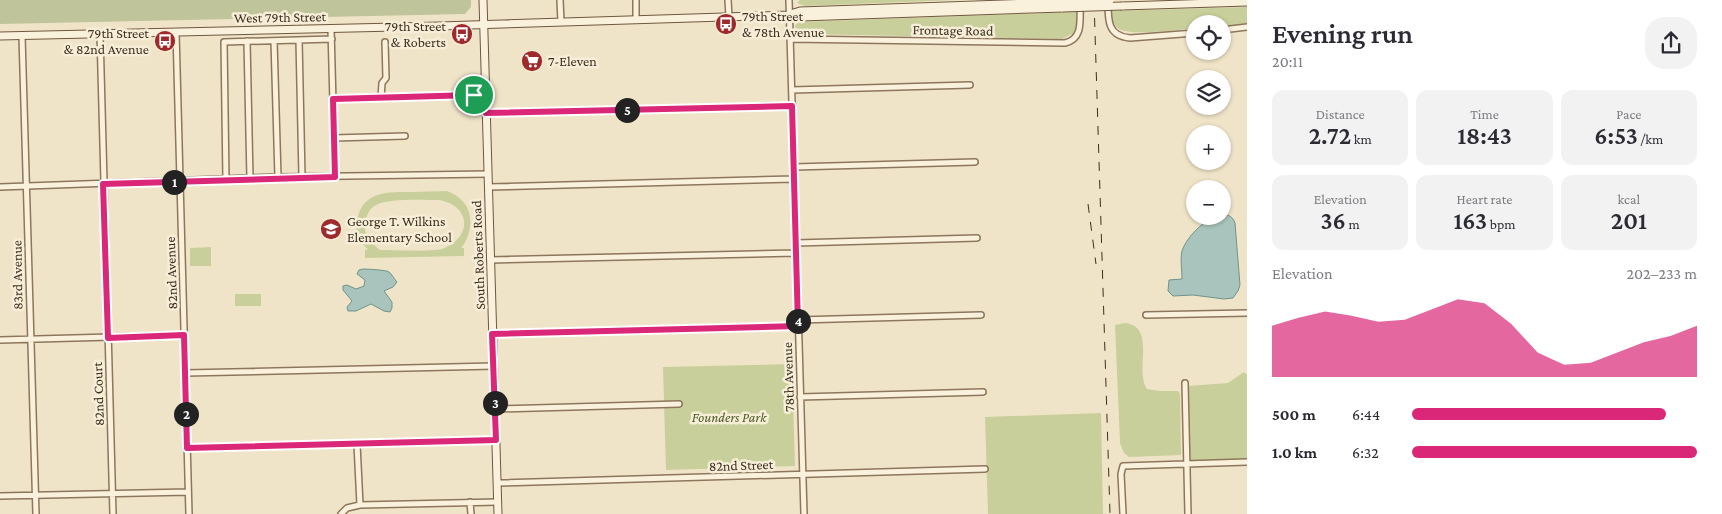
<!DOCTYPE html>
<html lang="en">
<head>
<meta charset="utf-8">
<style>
	:root { --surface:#fff; --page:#f2f2f3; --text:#2b2b33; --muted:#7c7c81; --accent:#db2777 }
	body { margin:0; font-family:"Crimson Pro",serif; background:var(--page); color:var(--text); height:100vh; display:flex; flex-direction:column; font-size:19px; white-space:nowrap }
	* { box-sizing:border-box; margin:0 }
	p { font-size:16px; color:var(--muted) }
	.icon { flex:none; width:28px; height:28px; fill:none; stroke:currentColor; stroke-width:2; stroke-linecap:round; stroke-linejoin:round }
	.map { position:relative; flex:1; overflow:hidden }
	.details { display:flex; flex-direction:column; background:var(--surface); width:475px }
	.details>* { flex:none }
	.tools { position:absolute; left:1186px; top:15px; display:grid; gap:10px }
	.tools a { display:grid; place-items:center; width:45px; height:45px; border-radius:50%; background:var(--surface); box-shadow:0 1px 4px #0004; font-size:25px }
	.pin { position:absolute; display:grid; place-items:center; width:42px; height:42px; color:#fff; margin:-21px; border:2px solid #fff; border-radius:50%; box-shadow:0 1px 5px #0007 }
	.km { position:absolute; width:25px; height:25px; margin:-12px; border-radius:50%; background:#222; color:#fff; font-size:14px; line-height:25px; text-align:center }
	.round { display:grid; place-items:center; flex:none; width:52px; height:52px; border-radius:20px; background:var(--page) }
	.overview { display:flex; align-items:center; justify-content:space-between; height:85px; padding:0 25px }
	h1 { font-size:28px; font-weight:600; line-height:38px }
	.figures { display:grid; grid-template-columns:repeat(3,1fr); gap:8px; height:85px; padding:5px 25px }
	.figures div { display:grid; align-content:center; border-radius:12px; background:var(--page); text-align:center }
	.figures b { font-size:25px; font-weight:600 }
	.figures small { font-size:14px; font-weight:400 }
	.figures p { font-size:14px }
	.chart { height:140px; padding:10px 25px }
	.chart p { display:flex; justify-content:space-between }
	.chart svg { width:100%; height:90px; margin-top:5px; fill:var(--accent); opacity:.7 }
	ul { padding:0 25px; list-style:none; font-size:16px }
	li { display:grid; grid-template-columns:80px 60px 1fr; align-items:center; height:38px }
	li i { height:12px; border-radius:6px; background:var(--accent) }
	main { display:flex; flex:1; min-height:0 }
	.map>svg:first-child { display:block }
	.green { fill:#c9cf9b; fill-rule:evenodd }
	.cemetery { fill:#bfc49a }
	.water { fill:#a9c4bc; stroke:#6f938a }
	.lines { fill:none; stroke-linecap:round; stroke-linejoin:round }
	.street-casing { stroke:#8d765c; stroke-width:8 }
	.secondary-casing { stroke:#6f573f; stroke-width:9 }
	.street { stroke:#faf1dc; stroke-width:5 }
	.secondary { stroke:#faf1dc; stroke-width:7 }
	.rail { stroke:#3d2e20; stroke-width:1; stroke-dasharray:9 9; stroke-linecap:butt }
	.secondary-bridge-casing { stroke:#6f573f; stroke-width:9; stroke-linecap:butt }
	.secondary-bridge { stroke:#faf1dc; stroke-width:7 }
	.route-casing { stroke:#fff; stroke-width:10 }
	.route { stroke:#db2777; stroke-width:6 }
	.labels { text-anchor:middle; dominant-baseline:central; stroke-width:5; stroke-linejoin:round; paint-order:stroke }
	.poi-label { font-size:14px; fill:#3d2e20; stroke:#f7eed8; text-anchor:start }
	.street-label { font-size:14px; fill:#3d2e20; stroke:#f7eed8 }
	.park-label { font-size:14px; font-style:italic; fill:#4d5a26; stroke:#f7eed8 }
</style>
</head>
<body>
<main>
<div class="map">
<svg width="1247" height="514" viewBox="0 0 1247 514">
	<rect width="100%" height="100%" fill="#f0e4c8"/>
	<path class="green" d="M 800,0 L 956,0 L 805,6 L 797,3 Z
		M 1247,7 L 1247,24 L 1223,26 L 1222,24 L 1195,24 L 1195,28 C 1179,30 1131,36 1119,29 C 1112,25 1112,18 1111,11 Z
		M 1076,12 L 1076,27 L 1074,33 L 1062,39 L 803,34 L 797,32 L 795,26 L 798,22 Z
		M 447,191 C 451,193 455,194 458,197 C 475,209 473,234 461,248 L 464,248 L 464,256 L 365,258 L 365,250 L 368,249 C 359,242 355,233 357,222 C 361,191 387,192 412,192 C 424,192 435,191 447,191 ZM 439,200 C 449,202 459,206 463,217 C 468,232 455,245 442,249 C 428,252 396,250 380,250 C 372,244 363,235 365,224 C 366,217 369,208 376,205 C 389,198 424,200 439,200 Z
		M 211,247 L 211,266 L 190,266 L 190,248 Z
		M 235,294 L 261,294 L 261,306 L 235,306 Z
		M 1125,323 C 1157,327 1134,370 1147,389 L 1160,391 L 1178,391 L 1180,394 L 1181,455 L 1129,457 L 1124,453 L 1120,443 L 1115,325 Z
		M 792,364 L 795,466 L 666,470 L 663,367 Z
		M 1244,372 L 1247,375 L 1247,459 L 1190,461 L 1188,386 L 1228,383 Z
		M 1101,413 L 1103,514 L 988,514 L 985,417 Z"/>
	<path class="cemetery" d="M 0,0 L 471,0 L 471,7 L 465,14 L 0,24 Z"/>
	<path class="water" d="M 1223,214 C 1229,215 1233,217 1235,223 L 1240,285 L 1238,291 L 1233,298 L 1224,299 L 1193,295 L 1173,296 L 1168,291 L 1169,280 L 1182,279 C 1182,270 1180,259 1182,251 C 1187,236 1207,216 1222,216 Z
		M 363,269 C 367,269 387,270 389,272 C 392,274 394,279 397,282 L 393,287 L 384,291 L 392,302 L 392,308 L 390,312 L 384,311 L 371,304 L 356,311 L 348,311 L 347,307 L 352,301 L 343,290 L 343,286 L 347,285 L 356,289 L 364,286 L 365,280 L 357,274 L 359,270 Z"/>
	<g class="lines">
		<g class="street-casing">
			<path id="street" d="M 560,0 L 561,22
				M 636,0 L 636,20
				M 728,0 L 729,17
				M 789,0 L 804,514
				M 1108,3 C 1108,21 1108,36 1130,38 L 1195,33
				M 331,29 L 335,177
				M 1222,30 L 1247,27
				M 176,32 L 189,514
				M 100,34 L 113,514
				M 22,36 L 36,514
				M 790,39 L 1065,43 C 1083,39 1080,21 1080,5
				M 299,40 L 302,177
				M 247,41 L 250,179
				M 274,41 L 278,177
				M 792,90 L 970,85
				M 381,98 L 382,83 L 386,78 L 385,42
				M 333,99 L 486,95
				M 486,113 L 793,106
				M 334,138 L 405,136
				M 794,167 L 975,162
				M 226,180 L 224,42 L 332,39
				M 0,187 L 278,177 L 488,174
				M 488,187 L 794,179
				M 796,243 L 977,238
				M 490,260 L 796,253
				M 1146,315 L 1247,313
				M 798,320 L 981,315
				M 493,334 L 798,326
				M 0,340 L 184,335
				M 185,373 L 494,366
				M 1185,383 L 1188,514
				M 800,397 L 983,392
				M 495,409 L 679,404
				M 357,444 L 360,505
				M 187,448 L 496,440
				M 497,483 L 985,469
				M 0,496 L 188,492
				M 470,502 L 471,514
				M 341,514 L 347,508 L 360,505 L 498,502
				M 1123,514 L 1121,474 L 1123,466 L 1247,462"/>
		</g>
		<g class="secondary-casing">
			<path id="secondary" d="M 483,0 L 498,514
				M 1122,6 L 1247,2
				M 790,14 L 800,11 L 1063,2
				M 0,36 L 440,26 L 790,15 L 801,17 L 1063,8"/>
		</g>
		<use href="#street" class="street"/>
		<use href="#secondary" class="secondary"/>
		<path class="rail" d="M 1094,0 L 1110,514
			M 1088,204 L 1096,264"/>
		<g class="secondary-bridge-casing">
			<path id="secondary-bridge" d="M 1063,2 L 1110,0
				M 1063,8 L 1122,6"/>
		</g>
		<use href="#secondary-bridge" class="secondary-bridge"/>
	</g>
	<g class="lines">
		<g class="route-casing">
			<path id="route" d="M 474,95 L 486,95 L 486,113 L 792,106 L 798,326 L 492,334 L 496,440 L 187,448 L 184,335 L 108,338 L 103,184 L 335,177 L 333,99 Z"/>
		</g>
		<use href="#route" class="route"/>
	</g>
	<defs>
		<g id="bus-disc" transform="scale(1.125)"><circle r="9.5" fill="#9e2a2b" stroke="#f7eed8"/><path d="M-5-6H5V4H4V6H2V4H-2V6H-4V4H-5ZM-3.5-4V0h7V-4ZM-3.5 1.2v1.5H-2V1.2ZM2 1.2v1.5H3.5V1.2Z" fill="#fff"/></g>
		<g id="supermarket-disc" transform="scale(1.125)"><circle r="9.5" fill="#9e2a2b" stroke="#f7eed8"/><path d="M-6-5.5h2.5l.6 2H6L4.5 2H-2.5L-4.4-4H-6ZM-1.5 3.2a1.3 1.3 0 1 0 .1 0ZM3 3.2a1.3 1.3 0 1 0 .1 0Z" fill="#fff"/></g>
		<g id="school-disc" transform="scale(1.125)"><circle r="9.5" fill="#9e2a2b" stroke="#f7eed8"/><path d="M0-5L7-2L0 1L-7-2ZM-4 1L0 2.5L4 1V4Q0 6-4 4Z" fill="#fff"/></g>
	</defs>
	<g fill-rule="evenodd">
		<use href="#bus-disc" x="726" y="24"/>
		<use href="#bus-disc" x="462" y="34"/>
		<use href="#bus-disc" x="165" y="41"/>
		<use href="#supermarket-disc" x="532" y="61"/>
		<use href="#school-disc" x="331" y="229"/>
	</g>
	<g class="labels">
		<g class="poi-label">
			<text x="742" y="16">79th Street<tspan x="742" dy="16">&amp; 78th Avenue</tspan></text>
			<text x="446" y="26" text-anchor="end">79th Street<tspan x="446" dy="16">&amp; Roberts</tspan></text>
			<text x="149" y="33" text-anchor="end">79th Street<tspan x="149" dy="16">&amp; 82nd Avenue</tspan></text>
			<text x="548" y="61">7-Eleven</text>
			<text x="347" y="221">George T. Wilkins<tspan x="347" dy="16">Elementary School</tspan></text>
		</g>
		<g class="street-label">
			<text transform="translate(280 17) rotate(-1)">West 79th Street</text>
			<text transform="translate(953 30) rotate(1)">Frontage Road</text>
			<text transform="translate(478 255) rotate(-92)">South Roberts Road</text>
			<text transform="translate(171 273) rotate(-92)">82nd Avenue</text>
			<text transform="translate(17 275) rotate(-91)">83rd Avenue</text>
			<text transform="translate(788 377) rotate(-92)">78th Avenue</text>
			<text transform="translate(98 394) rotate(-92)">82nd Court</text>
			<text transform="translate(741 465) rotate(-2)">82nd Street</text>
		</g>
		<g class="park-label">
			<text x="729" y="417">Founders Park</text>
		</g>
	</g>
</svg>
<div class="tools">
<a><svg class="icon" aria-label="locate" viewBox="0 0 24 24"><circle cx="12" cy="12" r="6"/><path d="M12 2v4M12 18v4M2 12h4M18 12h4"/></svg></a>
<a><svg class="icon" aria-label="layers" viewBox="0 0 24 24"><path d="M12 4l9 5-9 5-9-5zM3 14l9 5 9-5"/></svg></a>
<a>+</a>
<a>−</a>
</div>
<div class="pin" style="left:474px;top:95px;background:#1e9e55"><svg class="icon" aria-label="arrive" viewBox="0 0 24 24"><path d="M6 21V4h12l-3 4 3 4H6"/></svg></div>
<b class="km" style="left:174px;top:182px">1</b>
<b class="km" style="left:186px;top:414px">2</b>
<b class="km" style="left:495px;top:403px">3</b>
<b class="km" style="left:798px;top:321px">4</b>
<b class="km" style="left:627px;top:110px">5</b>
</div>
<section class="details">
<div class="overview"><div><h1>Evening run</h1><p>20:11</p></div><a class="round"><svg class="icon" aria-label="share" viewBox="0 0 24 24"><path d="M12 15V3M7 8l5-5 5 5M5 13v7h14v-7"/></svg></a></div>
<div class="figures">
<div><p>Distance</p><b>2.72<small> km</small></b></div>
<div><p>Time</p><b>18:43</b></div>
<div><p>Pace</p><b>6:53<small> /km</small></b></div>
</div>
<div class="figures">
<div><p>Elevation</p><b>36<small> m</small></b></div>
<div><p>Heart rate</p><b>163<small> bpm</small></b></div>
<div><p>kcal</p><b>201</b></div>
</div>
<div class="chart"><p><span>Elevation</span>202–233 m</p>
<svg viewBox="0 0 160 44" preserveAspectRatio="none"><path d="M0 44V19L10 15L20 12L30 14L40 17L50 16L60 11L70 6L80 8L90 18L100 32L110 38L120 37L130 32L140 27L150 24L160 19V44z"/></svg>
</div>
<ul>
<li><b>500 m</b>6:44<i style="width:89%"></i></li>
<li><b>1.0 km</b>6:32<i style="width:100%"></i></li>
</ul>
</section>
</main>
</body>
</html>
